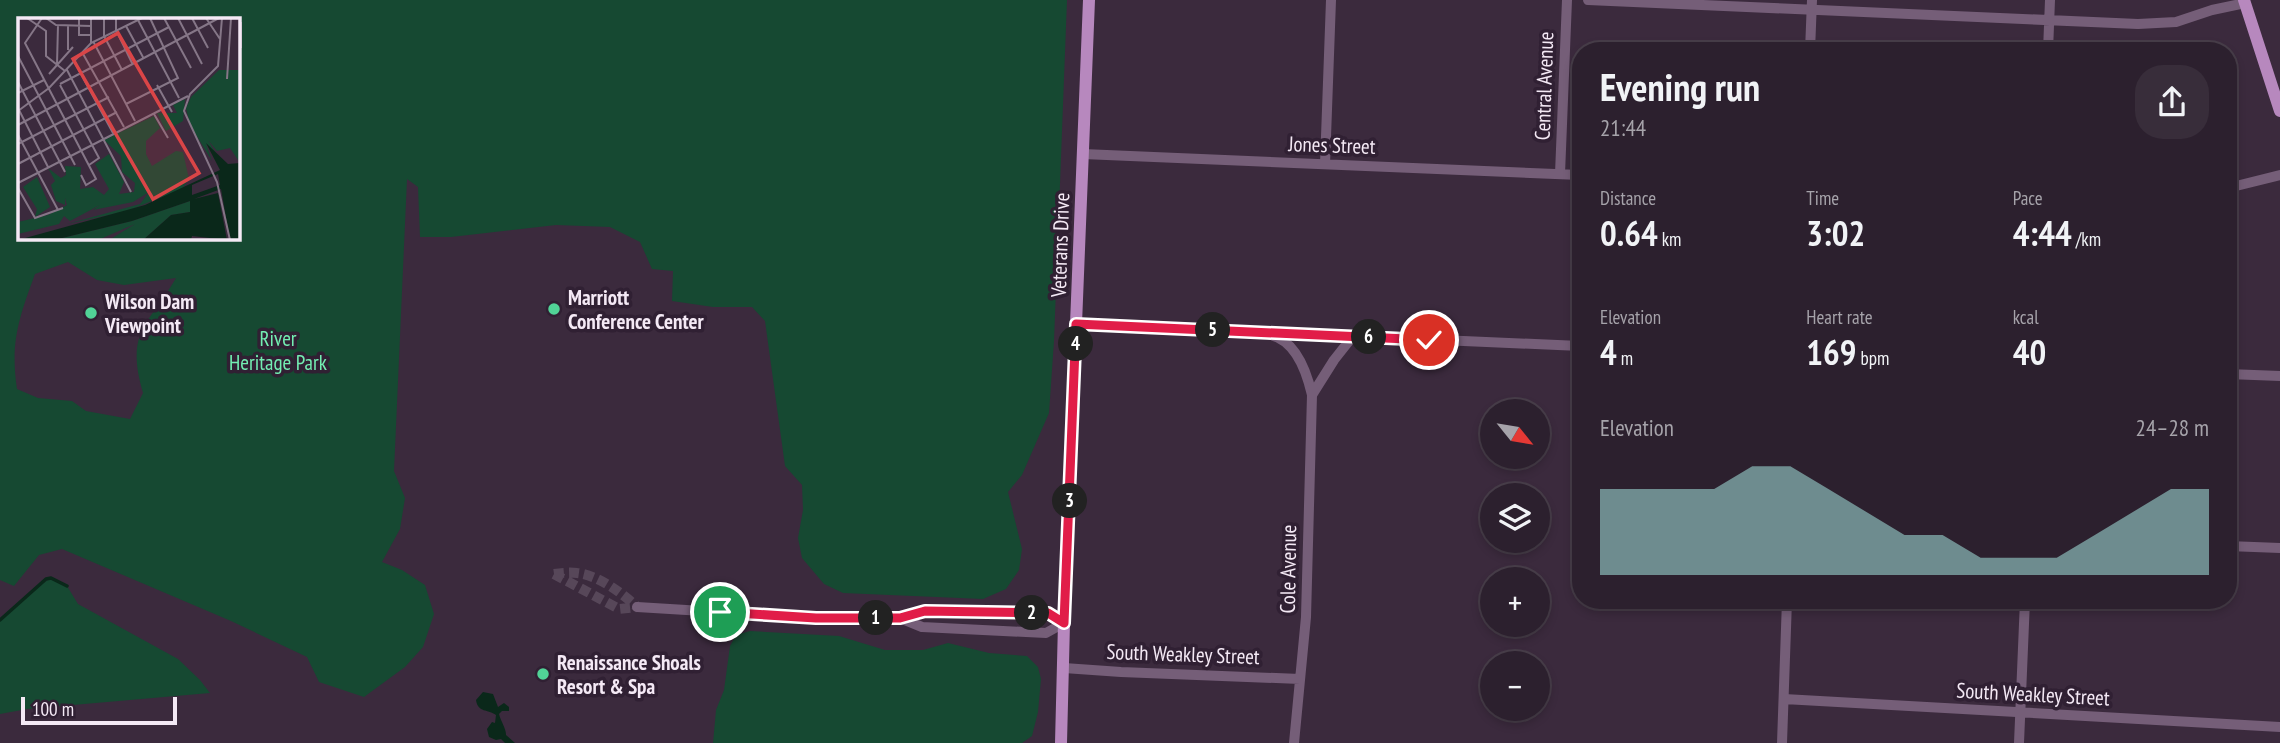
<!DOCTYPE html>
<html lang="en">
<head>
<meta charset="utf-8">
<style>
	:root { --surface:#2c202e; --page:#382d3a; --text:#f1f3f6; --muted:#a6a3aa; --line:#483e4a; --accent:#8bbbb9 }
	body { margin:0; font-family:"PT Sans Narrow",sans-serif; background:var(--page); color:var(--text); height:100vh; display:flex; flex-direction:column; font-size:26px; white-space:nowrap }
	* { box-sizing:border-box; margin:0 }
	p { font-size:23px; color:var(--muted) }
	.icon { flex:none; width:38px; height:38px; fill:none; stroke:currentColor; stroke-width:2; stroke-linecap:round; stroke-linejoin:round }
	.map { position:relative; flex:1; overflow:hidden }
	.drawer { position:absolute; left:1572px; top:42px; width:665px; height:567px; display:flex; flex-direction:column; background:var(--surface); border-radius:28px; box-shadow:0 4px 10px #0003,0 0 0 2px var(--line) }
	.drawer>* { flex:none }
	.needle { width:46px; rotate:120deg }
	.buttons { position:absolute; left:1480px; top:399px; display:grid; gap:14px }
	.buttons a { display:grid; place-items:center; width:70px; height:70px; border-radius:50%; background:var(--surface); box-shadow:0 4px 10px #0003,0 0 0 2px var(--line); font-size:35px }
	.scale { position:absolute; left:21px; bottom:18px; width:156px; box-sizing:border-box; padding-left:7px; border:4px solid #f4e9f5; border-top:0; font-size:19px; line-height:24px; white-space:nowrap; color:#f4e9f5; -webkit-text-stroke:5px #302033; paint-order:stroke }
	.pin { position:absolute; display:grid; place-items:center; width:60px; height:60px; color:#fff; margin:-30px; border:4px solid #fff; border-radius:50%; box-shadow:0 2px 7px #0007 }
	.km { position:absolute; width:35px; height:35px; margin:-18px; border-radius:50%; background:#222; color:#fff; font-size:19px; line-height:35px; text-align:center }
	.round { display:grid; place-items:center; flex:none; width:74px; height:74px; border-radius:28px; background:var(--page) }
	.head { display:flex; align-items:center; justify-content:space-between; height:119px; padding:0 28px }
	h1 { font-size:38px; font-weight:600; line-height:52px }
	.stats { display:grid; grid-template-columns:repeat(3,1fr); gap:10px; height:119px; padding:7px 28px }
	.stats div { display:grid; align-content:center }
	.stats b { font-size:35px; font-weight:600 }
	.stats small { font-size:19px; font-weight:400 }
	.stats p { font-size:19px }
	.chart { height:196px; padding:14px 28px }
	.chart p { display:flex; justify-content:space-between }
	.chart svg { width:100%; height:126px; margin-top:7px; fill:var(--accent); opacity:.7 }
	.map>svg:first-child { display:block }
	.green { fill:#164932; fill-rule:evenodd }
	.water { fill:#0a281a }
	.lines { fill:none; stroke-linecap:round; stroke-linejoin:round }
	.stream { stroke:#0a281a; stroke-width:3.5 }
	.minor-tunnel { stroke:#574759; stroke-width:10; stroke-dasharray:10 5; stroke-linecap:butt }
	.minor { stroke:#755e78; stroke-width:10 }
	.major { stroke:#b788be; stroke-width:12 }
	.route-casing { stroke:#fff; stroke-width:14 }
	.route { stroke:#e11d48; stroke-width:9 }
	.poi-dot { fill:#51d397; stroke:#302033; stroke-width:2.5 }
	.labels { text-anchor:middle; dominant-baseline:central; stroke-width:7; stroke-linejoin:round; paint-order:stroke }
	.street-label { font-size:21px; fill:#f4e9f5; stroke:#302033 }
	.poi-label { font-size:21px; font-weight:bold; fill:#f4e9f5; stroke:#302033; text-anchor:start }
	.park-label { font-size:21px; fill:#73eeb2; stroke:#302033 }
	.inset-road { fill:none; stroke:#857687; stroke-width:2 }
	.view { fill:#da4547; fill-opacity:0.15; stroke:#da4547; stroke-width:3.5 }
	.inset-edge { fill:none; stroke:#f4e9f5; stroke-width:3.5 }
</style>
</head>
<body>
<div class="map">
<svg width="2280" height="743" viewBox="0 0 2280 743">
	<rect width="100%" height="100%" fill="#3b2a3d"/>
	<path class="green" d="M 0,0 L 1067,0 L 1054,341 L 1049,413 L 1022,475 L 1008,492 L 1022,549 L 1019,570 L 1006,589 L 983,599 L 843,593 L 824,584 L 802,558 L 798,538 L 803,510 L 802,485 L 785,466 L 765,321 L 752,307 L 713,307 L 672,301 L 673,271 L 652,269 L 640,242 L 610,227 L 556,225 L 451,237 L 420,237 L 418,187 L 407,179 L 394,471 L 405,498 L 400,529 L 382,562 L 402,570 L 425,585 L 434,614 L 423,647 L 405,667 L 364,697 L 319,682 L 307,657 L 231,621 L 62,549 L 39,555 L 14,586 L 0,580 ZM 238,19 L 238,238 L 19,238 L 19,19 ZM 68,262 L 97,280 L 124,285 L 176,278 C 148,326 125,331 143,393 L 130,419 L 86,411 L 72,401 L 38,398 L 17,389 C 10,342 19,318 35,274 Z
		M 51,578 L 67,586 L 78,604 L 178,659 L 200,680 L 210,693 L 27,709 L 0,714 L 0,620 L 35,588 Z
		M 750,631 L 839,636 L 885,650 L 923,650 L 948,643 L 989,653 L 1027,656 L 1038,667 L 1041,679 L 1038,712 L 1032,736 L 1022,743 L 713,743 L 716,710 L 724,690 L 730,646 L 736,635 Z"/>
	<path class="water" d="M 483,692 L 493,694 L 498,707 L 504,703 L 509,707 L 509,711 L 502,711 L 499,714 C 501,722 506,728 506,735 L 515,743 L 505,743 L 501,739 L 496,740 L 489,737 L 487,729 L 492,722 L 495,723 L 496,715 C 488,709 478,713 476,700 Z"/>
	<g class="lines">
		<path class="stream" d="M 0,620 L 46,579 L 51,578 L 67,586"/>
		<path class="minor-tunnel" d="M 554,574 C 561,573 570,572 577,573 C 598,575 622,593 637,607
			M 554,574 L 619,609 L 637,607"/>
		<path class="minor" d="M 1588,0 L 2138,24 L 2176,22 L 2212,10 L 2245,3
			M 1810,51 L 1812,0
			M 2048,51 L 2050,0
			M 1083,154 L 1580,175
			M 1325,164 L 1331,0
			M 1560,174 L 1567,0
			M 2228,188 L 2280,175
			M 1076,324 L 1580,346
			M 1271,335 C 1296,341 1307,373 1312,395
			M 2228,374 L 2280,376
			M 2228,546 L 2280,548
			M 637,607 L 816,618 L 900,618 L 924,611 L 1048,613 L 1064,623 L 1046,633 L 922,627 L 900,618
			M 1064,668 L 1121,672 L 1300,679
			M 1784,699 L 2280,727
			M 1294,743 L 1306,617 L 1312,395 L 1334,360 L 1353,336
			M 1782,743 L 1787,600
			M 2019,743 L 2025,600"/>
		<path class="major" d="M 2244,0 L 2280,111
			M 1061,743 L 1064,623 L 1089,0"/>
	</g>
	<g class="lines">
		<g class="route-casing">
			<path id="route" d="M 720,612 L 816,618 L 900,618 L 925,611 L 1048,613 L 1064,623 L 1076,324 L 1429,340"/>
		</g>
		<use href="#route" class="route"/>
	</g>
	<g class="poi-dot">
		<circle cx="554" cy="309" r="7"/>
		<circle cx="91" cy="313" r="7"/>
		<circle cx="543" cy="674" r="7"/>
	</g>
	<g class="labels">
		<g class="street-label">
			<text transform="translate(1544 86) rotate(-88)">Central Avenue</text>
			<text transform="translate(1332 145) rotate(2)">Jones Street</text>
			<text transform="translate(1060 245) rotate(-88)">Veterans Drive</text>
			<text transform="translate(1288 569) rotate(-89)">Cole Avenue</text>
			<text transform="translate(1183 654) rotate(2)">South Weakley Street</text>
			<text transform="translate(2033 694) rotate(3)">South Weakley Street</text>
		</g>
		<g class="poi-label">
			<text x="568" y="297">Marriott<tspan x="568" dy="24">Conference Center</tspan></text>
			<text x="105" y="301">Wilson Dam<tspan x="105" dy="24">Viewpoint</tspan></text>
			<text x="557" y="662">Renaissance Shoals<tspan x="557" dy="24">Resort &amp; Spa</tspan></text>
		</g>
		<g class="park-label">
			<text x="278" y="338">River<tspan x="278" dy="24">Heritage Park</tspan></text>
		</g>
	</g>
	<g transform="translate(18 18)">
		<rect width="222" height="222" fill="#3b2a3d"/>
		<path d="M 201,52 L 222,52 L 222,145 L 212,130 L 199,133 L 190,122 L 199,137 L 188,126 L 194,143 L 172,107 L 168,90 L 173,79 ZM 167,81 L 165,103 L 148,113 L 139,95 L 159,95 L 155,87 ZM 136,98 L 142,110 L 128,123 L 128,136 L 134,148 L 158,133 L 165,134 L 171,161 L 164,171 L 109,193 L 49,206 L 122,186 L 131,174 L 115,184 L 75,192 L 82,187 L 52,203 L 46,198 L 41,206 L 0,216 L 0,204 L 30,197 L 49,187 L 47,180 L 47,187 L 38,183 L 33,167 L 37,163 L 30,150 L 43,160 L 48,157 L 47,148 L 63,149 L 62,171 L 75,169 L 86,177 L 91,171 L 77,146 L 91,136 L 106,164 L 101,176 L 116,174 L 117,165 L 104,154 L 103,138 L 86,122 ZM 19,159 L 32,189 L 17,199 L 19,191 L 5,169 ZM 172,183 L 172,194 L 153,197 L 125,222 L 91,222 L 117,206 L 80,222 L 36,222 L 114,203 Z" fill="#164932"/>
		<path d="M 188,125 L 210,146 L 222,145 L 222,222 L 212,222 L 203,171 L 176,181 L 200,175 L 209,222 L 174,218 L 173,222 L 125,222 L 153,197 L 172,194 L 172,183 L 114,203 L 36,222 L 0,222 L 127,187 L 202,152 ZM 200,156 L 202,167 L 174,177 L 174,167 Z" fill="#0a281a" fill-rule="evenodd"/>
		<path class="inset-road" d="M 9,0 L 28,13 L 28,38 L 47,53M 24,0 L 7,25 L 78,161 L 68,167 L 63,157M 28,0 L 38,7 L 73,8M 61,0 L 61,17 L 73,17M 86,0 L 86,18 L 104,52M 98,0 L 98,12 L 115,47M 146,0 L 173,50M 160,0 L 184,46M 174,0 L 190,30M 188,0 L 202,21M 204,0 L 200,48 L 172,76 L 166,93 L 199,164 L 212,222M 120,2 L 161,80M 223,4 L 223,30M 50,8 L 50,32M 108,8 L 126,41M 75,23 L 117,103M 73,25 L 73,0M 64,34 L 106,109M 0,38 L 57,147M 56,43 L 95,115M 39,46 L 40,7M 49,52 L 113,174M 31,56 L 55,29M 209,61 L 213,0M 0,64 L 47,154M 42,66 L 151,9M 42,67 L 81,140 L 71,147M 139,67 L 154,94M 0,75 L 26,62M 108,86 L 160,60 L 132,0M 1,92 L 30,149M 0,93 L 31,70 L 73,25 L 124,0M 136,96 L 150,120M 0,107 L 201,0M 0,117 L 40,192M 0,126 L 91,79M 0,146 L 99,94M 0,165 L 170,78M 0,170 L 17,200 L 45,190"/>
		<path class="view" d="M 100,15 L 181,155 L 135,181 L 55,41 Z"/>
		<rect width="222" height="222" class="inset-edge"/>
	</g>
</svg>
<div class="buttons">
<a><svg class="needle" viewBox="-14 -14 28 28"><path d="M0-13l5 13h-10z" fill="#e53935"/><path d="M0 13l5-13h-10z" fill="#a6a3aa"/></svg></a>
<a><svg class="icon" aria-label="layers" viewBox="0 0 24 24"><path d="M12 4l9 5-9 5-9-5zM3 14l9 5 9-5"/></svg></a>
<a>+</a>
<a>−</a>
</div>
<div class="scale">100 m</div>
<div class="pin" style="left:720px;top:612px;background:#1e9e55"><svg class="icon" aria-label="arrive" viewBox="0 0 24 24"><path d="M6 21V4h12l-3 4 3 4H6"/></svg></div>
<div class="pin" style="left:1429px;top:340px;background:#d93025"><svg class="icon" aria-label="check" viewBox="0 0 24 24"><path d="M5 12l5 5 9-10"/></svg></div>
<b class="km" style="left:876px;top:618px">1</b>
<b class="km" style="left:1032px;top:613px">2</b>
<b class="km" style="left:1070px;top:501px">3</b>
<b class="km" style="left:1076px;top:344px">4</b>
<b class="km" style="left:1213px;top:330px">5</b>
<b class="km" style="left:1369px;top:337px">6</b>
<section class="drawer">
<div class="head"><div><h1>Evening run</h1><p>21:44</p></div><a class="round"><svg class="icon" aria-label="share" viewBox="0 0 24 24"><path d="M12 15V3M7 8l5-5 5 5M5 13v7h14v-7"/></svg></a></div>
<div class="stats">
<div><p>Distance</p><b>0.64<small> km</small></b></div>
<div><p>Time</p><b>3:02</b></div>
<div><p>Pace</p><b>4:44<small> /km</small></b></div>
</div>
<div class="stats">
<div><p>Elevation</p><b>4<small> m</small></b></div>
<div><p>Heart rate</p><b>169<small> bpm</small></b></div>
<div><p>kcal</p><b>40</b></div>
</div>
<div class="chart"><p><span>Elevation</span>24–28 m</p>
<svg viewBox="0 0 160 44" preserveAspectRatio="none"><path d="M0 44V14L10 14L20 14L30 14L40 6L50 6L60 14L70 22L80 30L90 30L100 38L110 38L120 38L130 30L140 22L150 14L160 14V44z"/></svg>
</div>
</section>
</div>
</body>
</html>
